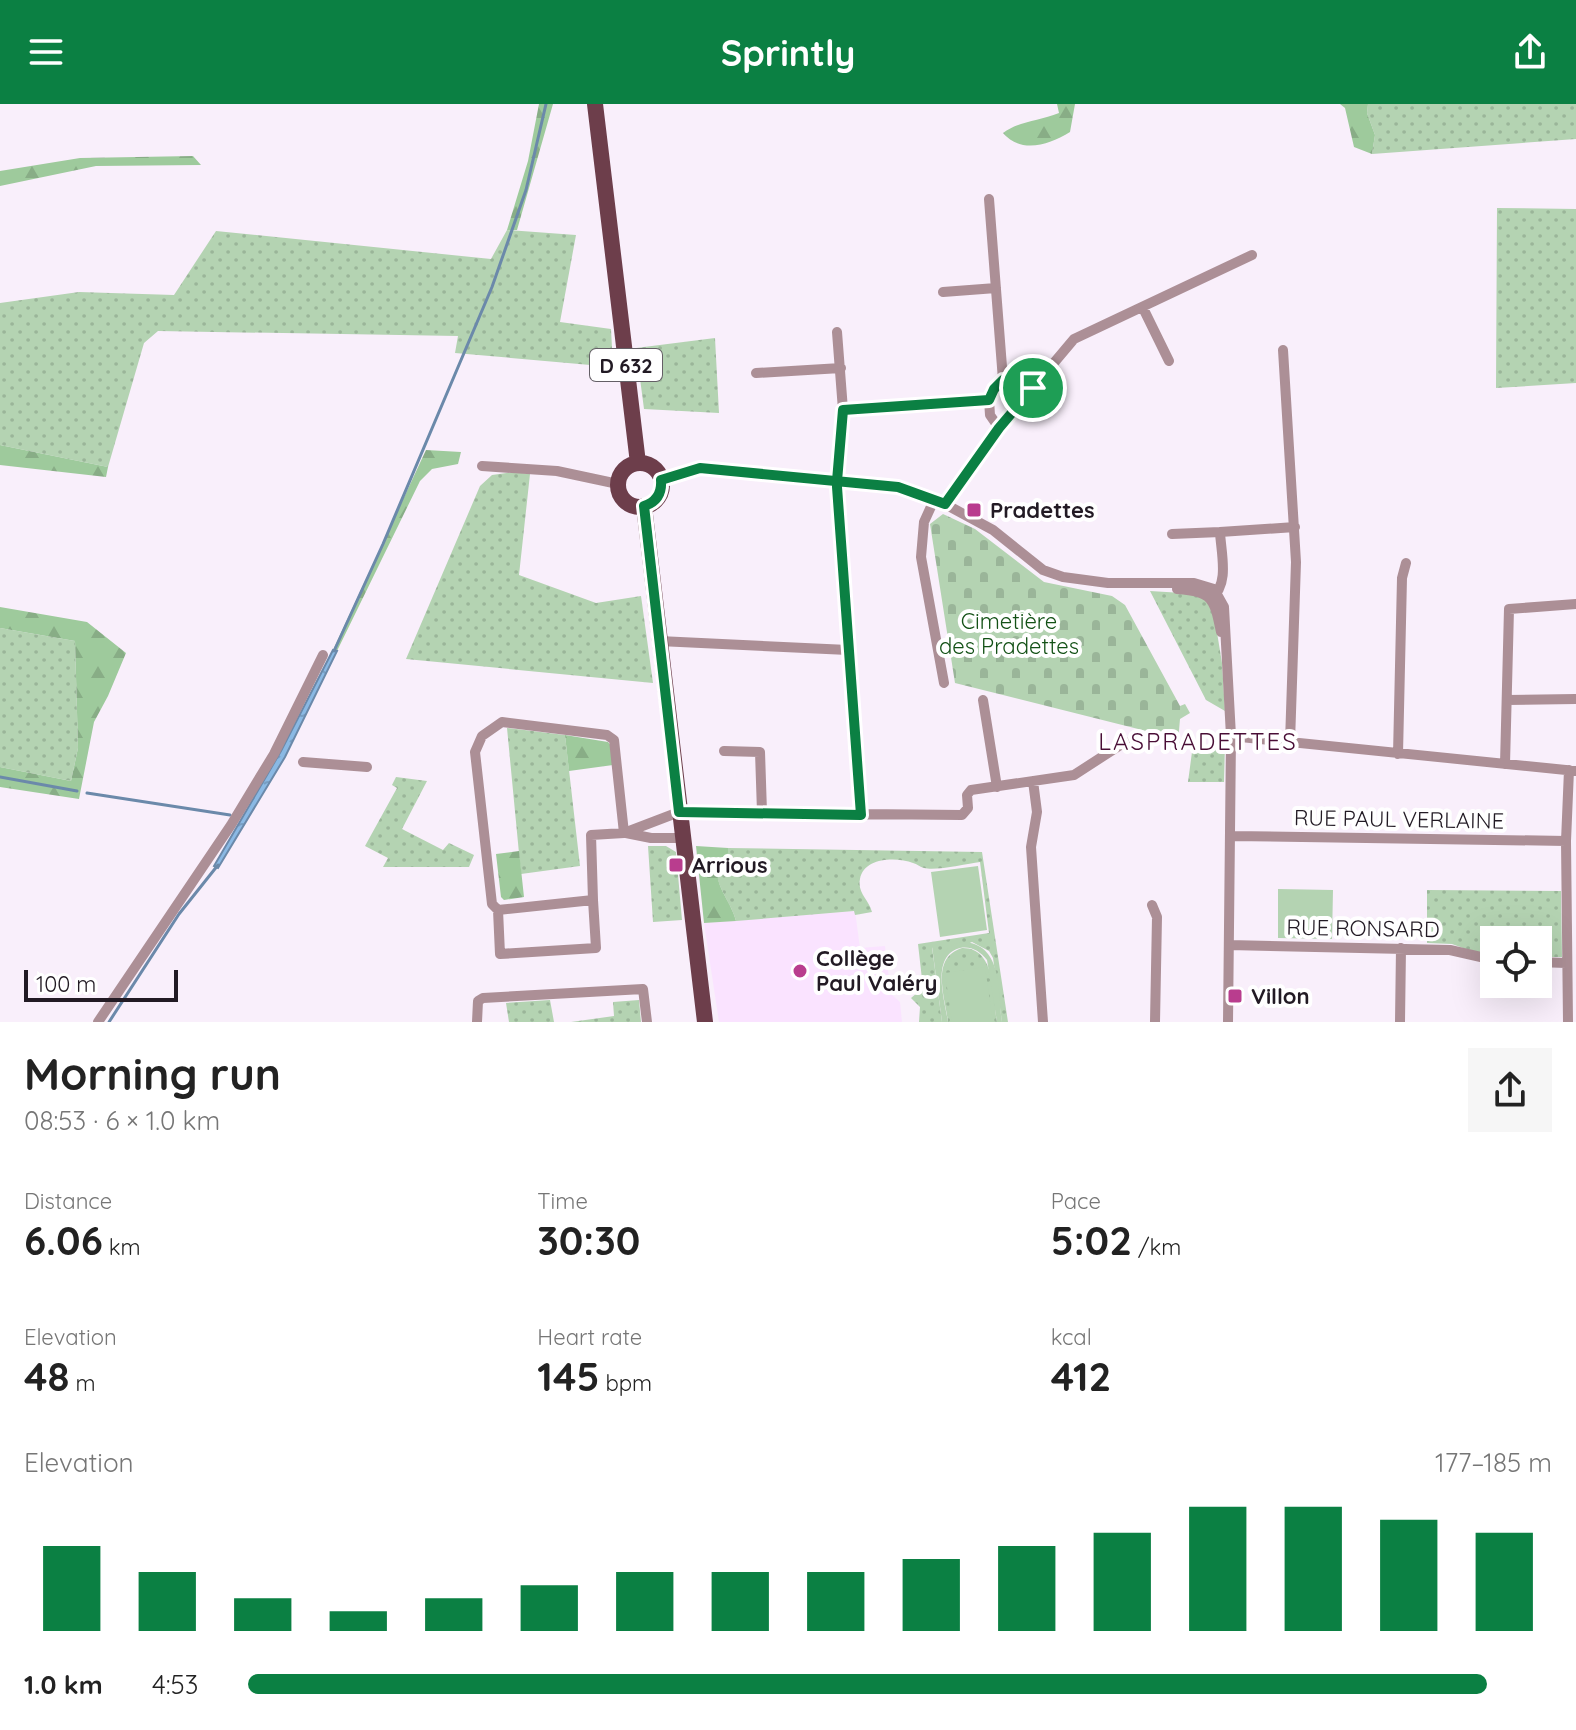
<!DOCTYPE html>
<html lang="en">
<head>
<meta charset="utf-8">
<style>
	:root { --surface:#fff; --page:#f6f6f6; --text:#222; --muted:#767676; --accent:#0b8043 }
	body { margin:0; font-family:Quicksand,sans-serif; background:var(--page); color:var(--text); height:100vh; display:flex; flex-direction:column; font-size:30px; white-space:nowrap }
	* { box-sizing:border-box; margin:0 }
	p { font-size:26px; color:var(--muted) }
	.icon { flex:none; width:44px; height:44px; fill:none; stroke:currentColor; stroke-width:2; stroke-linecap:round; stroke-linejoin:round }
	.map { position:relative; height:918px; overflow:hidden }
	.side { display:flex; flex-direction:column; background:var(--surface); flex:1 }
	.side>* { flex:none }
	.controls { position:absolute; left:1480px; top:822px; display:grid; gap:16px }
	.controls a { display:grid; place-items:center; width:72px; height:72px; border-radius:0px; background:var(--surface); box-shadow:0 8px 32px #0002; font-size:40px }
	.scale { position:absolute; left:24px; bottom:20px; width:154px; box-sizing:border-box; padding-left:8px; border:4px solid #221a24; border-top:0; font-size:22px; line-height:28px; white-space:nowrap; color:#221a24; -webkit-text-stroke:6px #fff; paint-order:stroke }
	.pin { position:absolute; display:grid; place-items:center; width:68px; height:68px; color:#fff; margin:-34px; border:4px solid #fff; border-radius:50%; box-shadow:0 2px 8px #0007 }
	.round { display:grid; place-items:center; flex:none; width:84px; height:84px; border-radius:0px; background:var(--page) }
	.headline { display:flex; align-items:center; justify-content:space-between; height:136px; padding:0 24px }
	h1 { font-size:44px; font-weight:800; line-height:60px }
	.metrics { display:grid; grid-template-columns:repeat(3,1fr); gap:12px; height:136px; padding:8px 24px }
	.metrics div { display:grid; align-content:center }
	.metrics b { font-size:40px; font-weight:800 }
	.metrics small { font-size:22px; font-weight:400 }
	.metrics p { font-size:22px }
	.chart { height:224px; padding:16px 24px }
	.chart p { display:flex; justify-content:space-between }
	.chart svg { width:100%; height:144px; margin-top:8px; stroke:var(--accent); stroke-width:6 }
	ul { padding:0 24px; list-style:none; font-size:26px }
	li { display:grid; grid-template-columns:128px 96px 1fr; align-items:center; height:60px }
	li i { height:20px; border-radius:10px; background:var(--accent) }
	header { display:flex; justify-content:space-between; align-items:center; height:104px; padding:0 24px; background:var(--accent); color:#fff; font-size:36px; font-weight:800 }
	.map>svg:first-child { display:block }
	.built { fill:#fae3ff }
	.grass { fill:url(#grass-dots) }
	.forest { fill:url(#forest-firs) }
	.cemetery { fill:url(#cemetery-stones) }
	.pitch { fill:#b4d3b2 }
	.water { fill:url(#water-ripples); stroke:#6b89aa; stroke-width:2 }
	.lines { fill:none; stroke-linecap:round; stroke-linejoin:round }
	.stream { stroke:#6b89aa; stroke-width:3 }
	.street { stroke:#ac8f96; stroke-width:10 }
	.primary { stroke:#6d3e4b; stroke-width:16 }
	.route-casing { stroke:#fff; stroke-width:16 }
	.route { stroke:#0b8043; stroke-width:10 }
	.poi-dot { fill:#b93d8e; stroke:#fff; stroke-width:3 }
	.labels { text-anchor:middle; dominant-baseline:central; stroke-width:8; stroke-linejoin:round; paint-order:stroke }
	.shield { fill:#fff; stroke:#645f66; stroke-width:2 }
	.shield-label { font-size:20px; font-weight:bold; fill:#221a24 }
	.poi-label { font-size:22px; font-weight:bold; fill:#221a24; stroke:#fff; text-anchor:start }
	.park-label { font-size:22px; fill:#135116; stroke:#fff }
	.street-label { font-size:22px; fill:#221a24; stroke:#fff }
	.neighbourhood-label { font-size:24px; letter-spacing:2px; fill:#490e36; stroke:#fff }
</style>
</head>
<body>
<header><svg class="icon" aria-label="menu" viewBox="0 0 24 24"><path d="M4 6h16M4 12h16M4 18h16"/></svg>Sprintly<svg class="icon" aria-label="share" viewBox="0 0 24 24"><path d="M12 15V3M7 8l5-5 5 5M5 13v7h14v-7"/></svg></header>
<div class="map">
<svg width="1576" height="918" viewBox="0 0 1576 918">
	<defs>
		<pattern id="grass-dots" width="8" height="8" patternUnits="userSpaceOnUse" patternTransform="scale(2)"><rect width="8" height="8" fill="#b4d3b2"/><path d="M2 2h.1M6 6h.1" fill="none" stroke="#9ab599" stroke-width="1.8" stroke-linecap="round"/></pattern>
		<pattern id="forest-firs" width="22" height="20" patternUnits="userSpaceOnUse" patternTransform="scale(2)"><rect width="22" height="20" fill="#9eca9c"/><path d="M5 1l3.5 6h-7zM16 11l3.5 6h-7z" fill="#88ad86"/></pattern>
		<pattern id="cemetery-stones" width="16" height="16" patternUnits="userSpaceOnUse" patternTransform="scale(2)"><rect width="16" height="16" fill="#b4d3b2"/><path d="M2 7V4a2 2 0 0 1 4 0v3zM10 15v-3a2 2 0 0 1 4 0v3z" fill="#9ab599"/></pattern>
		<pattern id="water-ripples" width="26" height="14" patternUnits="userSpaceOnUse" patternTransform="scale(2)"><rect width="26" height="14" fill="#8ab9e4"/><path d="M2 4q2-2 4 0t4 0M15 11q2-2 4 0t4 0" fill="none" stroke="#779ec3"/></pattern>
	</defs>
	<rect width="100%" height="100%" fill="#f9effb"/>
	<path class="built" d="M 855,807 L 860,844 L 885,842 L 891,890 L 900,898 L 902,918 L 719,918 L 704,819 Z"/>
	<path class="grass" d="M 1368,0 L 1576,0 L 1576,35 L 1372,50 L 1375,31 L 1367,9 Z
		M 1497,104 L 1576,105 L 1576,279 L 1496,284 Z
		M 507,126 L 576,131 L 560,218 L 611,225 L 613,263 L 455,249 L 458,232 L 158,227 L 144,239 L 108,363 L 0,341 L 0,199 L 79,188 L 174,191 L 216,127 L 491,155 Z
		M 715,234 L 719,309 L 644,305 L 636,244 Z
		M 514,368 L 530,370 L 519,471 L 596,499 L 641,492 L 653,579 L 406,555 L 480,382 L 492,371 Z
		M 1150,487 L 1199,490 L 1213,504 L 1222,559 L 1225,607 L 1206,596 Z
		M 0,524 L 75,537 L 78,644 L 71,677 L 0,663 Z
		M 507,624 L 565,631 L 580,762 L 521,770 Z
		M 1217,638 L 1225,640 L 1224,678 L 1188,678 L 1192,648 L 1204,648 Z
		M 396,673 L 427,677 L 402,725 L 443,746 L 449,739 L 474,751 L 469,763 L 383,763 L 388,754 L 365,742 L 397,684 L 392,681 Z
		M 648,742 L 666,742 L 676,748 L 682,816 L 653,818 Z
		M 728,744 L 982,748 L 1008,918 L 1002,918 L 993,854 L 989,847 L 972,838 L 939,852 L 932,843 L 942,918 L 919,918 L 920,903 L 911,894 L 923,884 L 918,840 L 989,829 L 980,758 C 966,760 936,767 924,764 C 920,763 917,760 913,759 C 897,753 864,753 860,775 C 857,789 869,796 872,808 L 855,811 L 854,807 L 736,817 C 731,794 702,770 727,749 Z
		M 1427,786 L 1561,787 L 1562,853 L 1538,853 L 1538,836 L 1494,836 L 1494,852 L 1485,852 L 1452,840 L 1427,839 Z
		M 962,844 C 996,843 993,892 997,918 L 948,918 C 945,893 930,854 962,844 Z
		M 550,896 L 554,918 L 509,918 L 506,899 Z
		M 639,896 L 641,918 L 571,918 L 614,912 L 613,898 Z"/>
	<path class="forest" d="M 539,0 L 553,0 L 517,126 L 507,126 L 528,57 Z
		M 1057,0 L 1075,0 L 1070,28 C 1049,41 1021,50 1003,29 C 1019,17 1039,17 1059,9 Z
		M 1340,0 L 1368,0 L 1367,9 L 1375,31 L 1372,50 L 1354,43 L 1345,4 Z
		M 193,52 L 201,61 L 96,62 L 0,82 L 0,67 L 80,54 Z
		M 0,341 L 108,363 L 106,373 L 0,361 Z
		M 426,346 L 461,348 L 458,360 L 432,365 L 420,377 L 337,547 L 333,546 Z
		M 0,503 L 87,518 L 126,549 L 108,592 L 94,618 L 79,695 L 0,683 L 0,663 L 71,677 L 78,644 L 75,537 L 0,524 Z
		M 565,631 L 608,638 L 612,643 L 613,661 L 569,667 Z
		M 696,742 L 728,744 L 728,749 C 702,770 731,794 736,817 L 704,819 Z
		M 519,747 L 524,793 L 504,796 L 501,793 L 496,750 Z"/>
	<path class="cemetery" d="M 943,410 L 975,425 L 1044,478 L 1112,492 L 1125,501 L 1180,602 L 1185,600 L 1190,609 L 1180,615 L 1178,638 L 1188,640 L 1188,644 L 1176,644 L 1170,633 L 955,579 L 930,420 Z"/>
	<path class="pitch" d="M 978,762 L 987,826 L 940,833 L 931,768 Z
		M 1278,785 L 1333,786 L 1332,835 L 1278,834 Z
		M 963,838 C 1003,840 998,887 1002,918 L 997,918 L 987,856 C 980,847 971,842 960,844 C 930,852 945,897 948,918 L 942,918 L 932,842 L 937,841 L 940,851 L 954,840 Z
		M 985,863 L 993,918 L 952,918 L 945,869 Z"/>
	<path class="water" d="M 333,546 L 337,547 L 285,653 L 218,764 L 214,762 L 281,647 Z"/>
	<g class="lines">
		<path class="stream" d="M 334,547 L 383,440 L 492,183 L 526,86 L 546,0
			M 0,673 L 77,687
			M 87,689 L 230,711
			M 109,918 L 179,810 L 218,761"/>
		<path class="street" d="M 943,188 L 996,184
			M 1143,204 L 1169,257
			M 837,228 L 843,306 L 837,377 L 861,711
			M 1283,246 L 1296,458 L 1290,638
			M 756,269 L 841,264
			M 1003,276 L 1033,284
			M 989,296 L 994,285 L 1003,276 L 989,95
			M 843,306 L 989,296 L 990,311 L 999,324
			M 482,362 L 557,367 L 618,380
			M 661,376 L 700,364 L 898,383 L 945,400 L 993,426 L 1043,466 L 1063,473 L 1108,479 L 1194,479 L 1214,485 L 1224,503 L 1231,632 L 1228,918
			M 934,396 L 924,418 L 921,453 L 944,579
			M 945,400 L 999,324 L 1074,235 L 1252,151
			M 1172,430 L 1220,428
			M 1177,485 C 1213,488 1214,494 1221,528
			M 1211,494 C 1230,481 1221,449 1220,428 L 1295,423
			M 659,537 L 848,546
			M 983,596 L 997,683
			M 1507,596 L 1576,595
			M 1231,632 L 1576,667
			M 724,647 L 760,648 L 762,708
			M 1398,650 L 1402,474 L 1406,459
			M 303,658 L 367,663
			M 1505,660 L 1509,505 L 1576,500
			M 1033,677 L 1037,708 L 1031,743 L 1043,918
			M 624,729 L 614,636 L 607,631 L 502,618 L 482,632 L 475,648 L 492,800 L 498,806 L 593,796 L 591,731 L 624,729 L 679,708 L 962,711 L 968,704 L 967,691 L 971,686 L 1074,671 L 1125,638
			M 626,729 L 651,734 L 683,734
			M 1231,732 L 1566,737
			M 1152,801 L 1157,813 L 1155,918
			M 498,806 L 500,850 L 596,844 L 593,796
			M 1229,841 L 1450,846 L 1494,856
			M 1538,858 L 1566,859
			M 98,918 L 231,721 L 274,650 L 323,551
			M 477,918 L 478,897 L 483,894 L 643,885 L 647,918
			M 1400,918 L 1401,844
			M 1568,918 L 1566,737 L 1569,666"/>
		<path class="primary" d="M 595,0 L 638,359
			M618 381a22 22 0 1 1 44 0a22 22 0 1 1-44 0Z
			M 644,402 L 705,918"/>
	</g>
	<g class="lines">
		<g class="route-casing">
			<path id="route" d="M 1033,284 L 999,324 L 945,400 L 898,383 L 700,364 L 661,376 C 662,389 657,398 644,402 L 679,708 L 861,711 L 837,383 L 837,377 L 843,306 L 989,296 L 994,285 L 1003,276 L 1033,284"/>
		</g>
		<use href="#route" class="route"/>
	</g>
	<g class="poi-dot">
		<rect x="966" y="398" width="16" height="16" rx="4"/>
		<rect x="668" y="753" width="16" height="16" rx="4"/>
		<circle cx="800" cy="867" r="8"/>
		<rect x="1227" y="884" width="16" height="16" rx="4"/>
	</g>
	<g class="labels">
		<rect class="shield" x="590" y="245" width="72" height="32" rx="6"/>
		<g class="shield-label">
			<text x="626" y="261">D 632</text>
		</g>
		<g class="poi-label">
			<text x="990" y="406">Pradettes</text>
			<text x="692" y="761">Arrious</text>
			<text x="816" y="854">Collège<tspan x="816" dy="25">Paul Valéry</tspan></text>
			<text x="1251" y="892">Villon</text>
		</g>
		<g class="park-label">
			<text x="1009" y="517">Cimetière<tspan x="1009" dy="25">des Pradettes</tspan></text>
		</g>
		<g class="street-label">
			<text transform="translate(1399 715) rotate(1)">RUE PAUL VERLAINE</text>
			<text transform="translate(1363 824) rotate(1)">RUE RONSARD</text>
		</g>
		<g class="neighbourhood-label">
			<text x="1198" y="637">LASPRADETTES</text>
		</g>
	</g>
</svg>
<div class="controls">
<a><svg class="icon" aria-label="locate" viewBox="0 0 24 24"><circle cx="12" cy="12" r="6"/><path d="M12 2v4M12 18v4M2 12h4M18 12h4"/></svg></a>
</div>
<div class="scale">100 m</div>
<div class="pin" style="left:1033px;top:284px;background:#1e9e55"><svg class="icon" aria-label="arrive" viewBox="0 0 24 24"><path d="M6 21V4h12l-3 4 3 4H6"/></svg></div>
</div>
<section class="side">
<div class="headline"><div><h1>Morning run</h1><p>08:53 · 6 × 1.0 km</p></div><a class="round"><svg class="icon" aria-label="share" viewBox="0 0 24 24"><path d="M12 15V3M7 8l5-5 5 5M5 13v7h14v-7"/></svg></a></div>
<div class="metrics">
<div><p>Distance</p><b>6.06<small> km</small></b></div>
<div><p>Time</p><b>30:30</b></div>
<div><p>Pace</p><b>5:02<small> /km</small></b></div>
</div>
<div class="metrics">
<div><p>Elevation</p><b>48<small> m</small></b></div>
<div><p>Heart rate</p><b>145<small> bpm</small></b></div>
<div><p>kcal</p><b>412</b></div>
</div>
<div class="chart"><p><span>Elevation</span>177–185 m</p>
<svg viewBox="0 0 160 44" preserveAspectRatio="none"><path d="M5 44V18M15 44V26M25 44V34M35 44V38M45 44V34M55 44V30M65 44V26M75 44V26M85 44V26M95 44V22M105 44V18M115 44V14M125 44V6M135 44V6M145 44V10M155 44V14"/></svg>
</div>
<ul>
<li><b>1.0 km</b>4:53<i style="width:95%"></i></li>
</ul>
</section>
</body>
</html>
